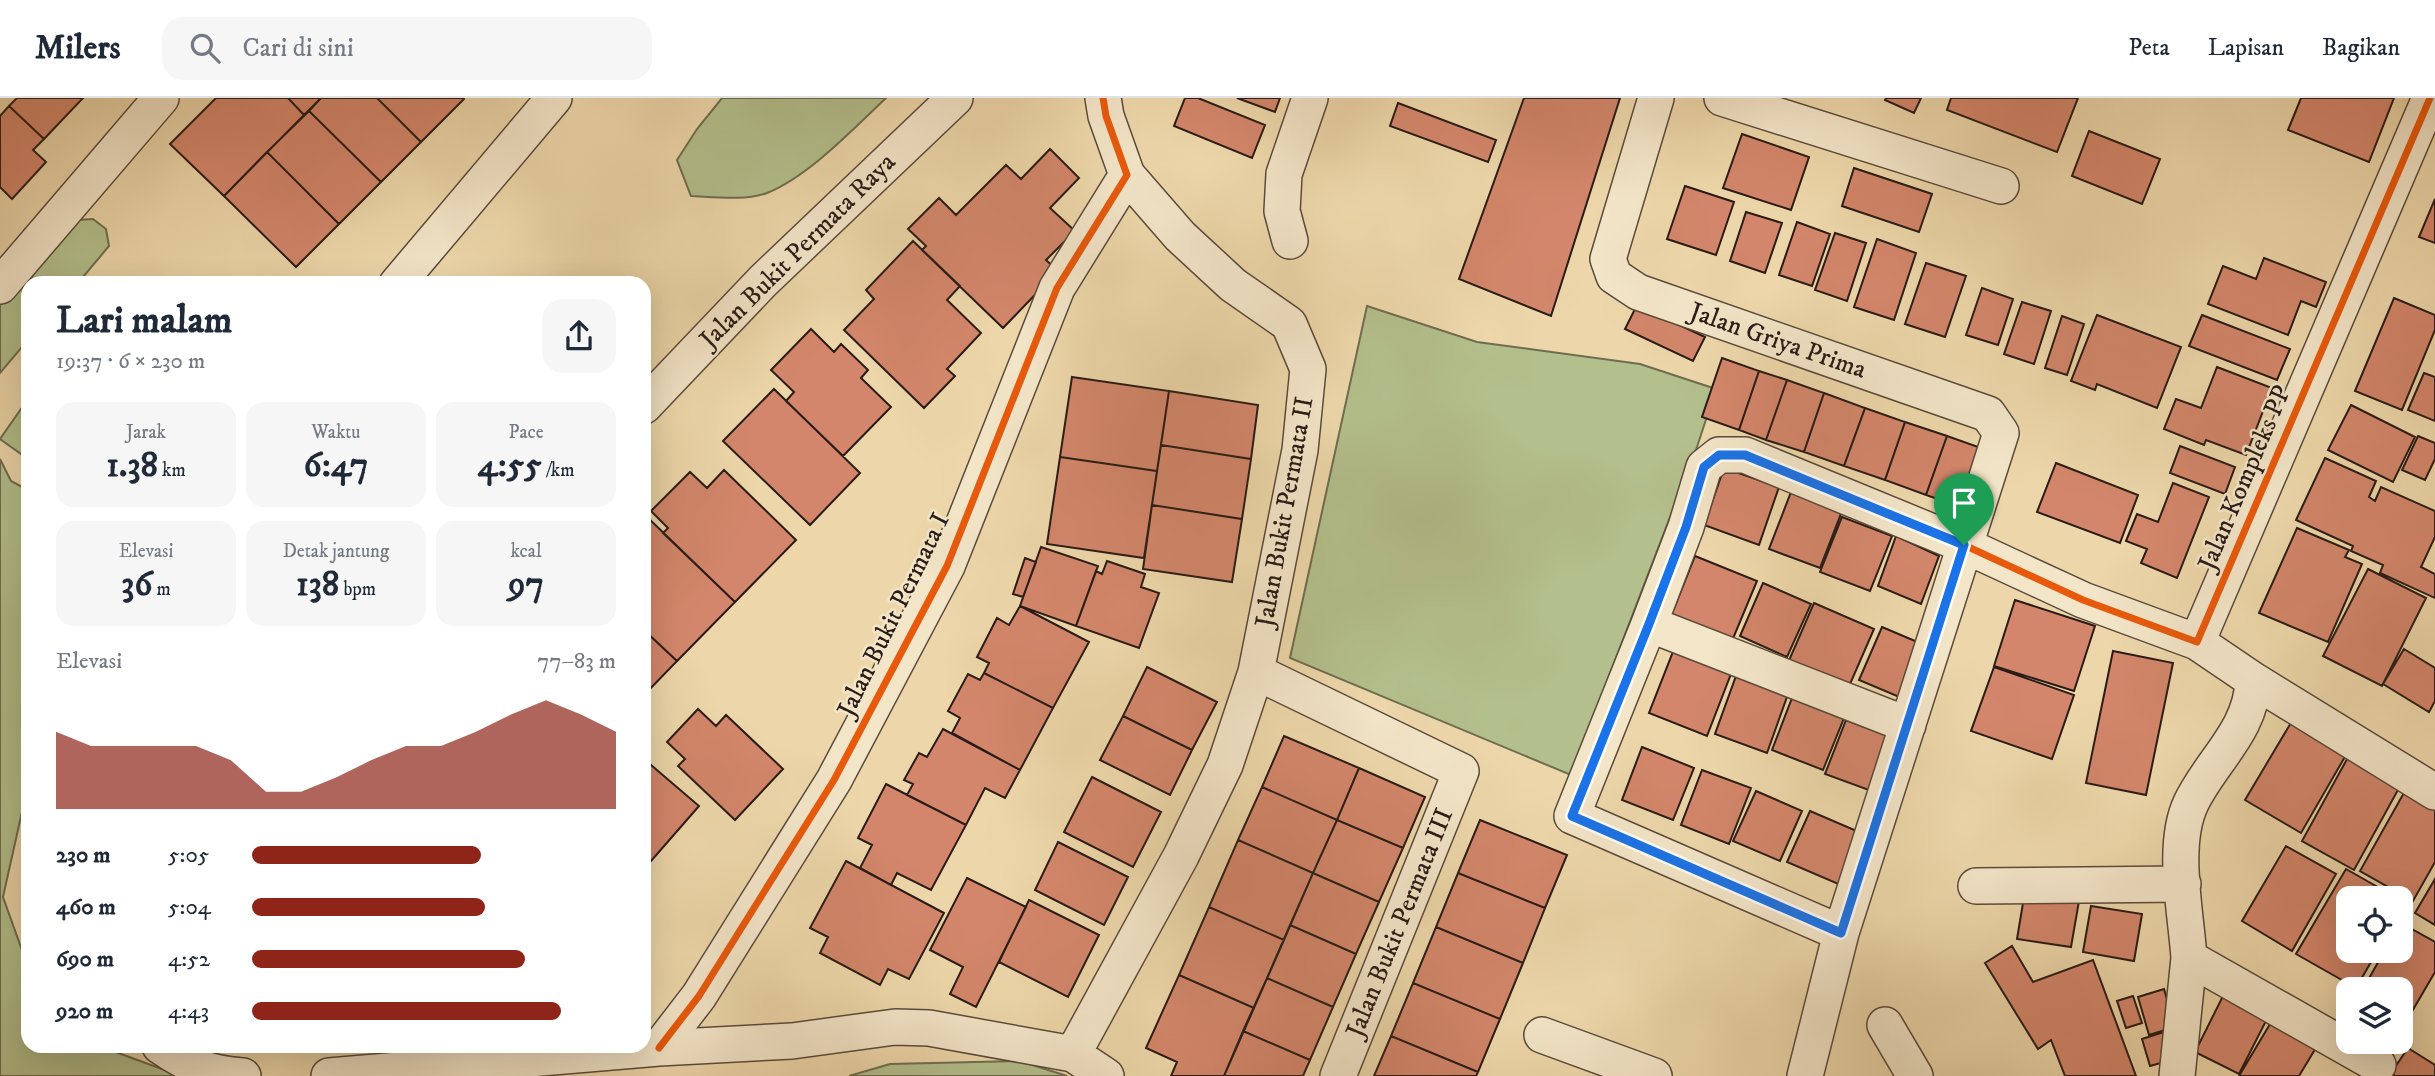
<!DOCTYPE html>
<html lang="id">
<head>
<meta charset="utf-8">
<style>
	:root { --surface:#fff; --page:#f6f6f7; --text:#1f2937; --muted:#747a83; --line:#e0e1e3; --accent:#8f2418 }
	body { margin:0; font-family:"IM FELL DW Pica",serif; background:var(--page); color:var(--text); height:100vh; display:flex; flex-direction:column; font-size:26px; white-space:nowrap }
	* { box-sizing:border-box; margin:0 }
	p { font-size:23px; color:var(--muted) }
	.icon { flex:none; width:38px; height:38px; fill:none; stroke:currentColor; stroke-width:2; stroke-linecap:round; stroke-linejoin:round }
	.map { position:relative; flex:1; overflow:hidden }
	.side { position:absolute; left:21px; top:178px; width:630px; height:777px; display:flex; flex-direction:column; background:var(--surface); border-radius:21px; box-shadow:0 7px 28px #0002 }
	.side>* { flex:none }
	.controls { position:absolute; left:2336px; top:788px; display:grid; gap:14px }
	.controls a { display:grid; place-items:center; width:77px; height:77px; border-radius:14px; background:var(--surface); box-shadow:0 7px 28px #0002; font-size:35px }
	.pin { position:absolute; display:grid; place-items:center; width:60px; height:60px; color:#fff; margin:-72px -30px; border-radius:50% 50% 50% 0; rotate:-45deg; box-shadow:0 0 7px #0007 }
	.pin .icon { rotate:45deg }
	.round { display:grid; place-items:center; flex:none; width:74px; height:74px; border-radius:21px; background:var(--page) }
	.head { display:flex; align-items:center; justify-content:space-between; height:119px; padding:0 35px }
	h1 { font-size:38px; font-weight:700; line-height:52px }
	.metrics { display:grid; grid-template-columns:repeat(3,1fr); gap:10px; height:119px; padding:7px 35px }
	.metrics div { display:grid; align-content:center; border-radius:18px; background:var(--page); text-align:center }
	.metrics b { font-size:35px; font-weight:700 }
	.metrics small { font-size:19px; font-weight:400 }
	.metrics p { font-size:19px }
	.chart { height:196px; padding:14px 35px }
	.chart p { display:flex; justify-content:space-between }
	.chart svg { width:100%; height:126px; margin-top:7px; fill:var(--accent); opacity:.7 }
	ul { padding:0 35px; list-style:none; font-size:23px }
	li { display:grid; grid-template-columns:112px 84px 1fr; align-items:center; height:52px }
	li i { height:18px; border-radius:9px; background:var(--accent) }
	header { display:flex; align-items:center; gap:42px; box-sizing:border-box; height:98px; padding:0 35px; background:var(--surface); border-bottom:2px solid var(--line) }
	header strong { font-size:33px }
	nav { display:flex; gap:38px; margin-inline-start:auto; font-size:24px }
	.search { width:490px; height:63px; background:var(--page); display:flex; align-items:center; gap:18px; box-sizing:border-box; padding:0 24px; border-radius:21px; color:var(--muted); font-size:26px }
	.map>svg:first-child { display:block }
	.green { fill:#b3bf8c; stroke:#6e6d51; stroke-width:2 }
	.building { fill:#d3866b; stroke:#291b16; stroke-width:2 }
	.lines { fill:none; stroke-linecap:round; stroke-linejoin:round }
	.minor-casing { stroke:#5a4a3b; stroke-width:38 }
	.minor { stroke:#f3e5c8; stroke-width:35 }
	.cycleway-casing { stroke:#f3e5c8; stroke-width:11 }
	.cycleway { stroke:#e8590c; stroke-width:7 }
	.route-casing { stroke:#fff; stroke-width:14 }
	.route { stroke:#1a73e8; stroke-width:9 }
	.labels { text-anchor:middle; dominant-baseline:central; stroke-width:5; stroke-linejoin:round; paint-order:stroke }
	.street-label { font-size:26px; fill:#291b16; stroke:#f3e5c8 }
</style>
</head>
<body>
<header>
<strong>Milers</strong>
<div class="search"><svg class="icon" aria-label="search" viewBox="0 0 24 24"><circle cx="10" cy="10" r="6"/><path d="M15 15l6 6"/></svg>Cari di sini</div>
<nav><a>Peta</a><a>Lapisan</a><a>Bagikan</a></nav>
</header>
<div class="map">
<svg width="2435" height="978" viewBox="0 0 2435 978">
	<rect width="100%" height="100%" fill="#edd7aa"/>
	<filter id="stains"><feTurbulence type="fractalNoise" baseFrequency=".00286" numOctaves="4"/><feColorMatrix values="0 0 0 0 .2 0 0 0 0 .09 0 0 0 0 .02 0 0 0 .5 -.17"/></filter>
	<radialGradient id="worn" r=".72"><stop offset=".6" stop-color="#630" stop-opacity="0"/><stop offset="1" stop-color="#630" stop-opacity=".3"/></radialGradient>
	<path class="green" d="M 722,0 L 886,0 C 853,31 809,78 767,95 C 745,103 714,99 691,98 L 677,62 L 697,31 Z
		M 93,121 L 106,131 L 109,148 L 78,185 L 28,186 L 28,242 L 0,275 L 0,186 L 18,192 L 31,181 L 39,165 L 76,122 Z
		M 1367,208 L 1477,244 L 1640,266 L 1716,291 L 1697,349 L 1571,677 L 1290,560 Z
		M 28,301 L 28,361 L 0,341 Z
		M 0,361 L 11,383 L 28,392 L 28,687 L 3,799 L 28,869 L 28,948 L 102,949 L 181,978 L 0,978 Z
		M 1020,963 L 1067,978 L 849,978 L 890,966 Z"/>
	<path class="building" d="M 17,0 L 83,0 L 44,41 L 9,8 Z
		M 216,0 L 288,0 L 304,17 L 224,98 L 170,46 Z
		M 288,0 L 321,0 L 304,17 Z
		M 321,0 L 377,0 L 421,44 L 381,84 L 309,13 Z
		M 377,0 L 463,0 L 464,1 L 421,44 Z
		M 1185,0 L 1198,0 L 1265,27 L 1252,60 L 1174,28 Z
		M 1237,0 L 1280,0 L 1275,14 Z
		M 1524,0 L 1620,0 L 1551,218 L 1459,181 Z
		M 1886,0 L 1921,0 L 1914,15 L 1885,2 Z
		M 1951,0 L 2078,0 L 2057,54 L 1947,12 Z
		M 2301,0 L 2394,0 L 2369,64 L 2288,32 Z
		M 1398,5 L 1496,42 L 1488,64 L 1390,28 Z
		M 9,8 L 44,41 L 33,52 L 46,64 L 12,101 L 0,89 L 0,18 Z
		M 309,13 L 381,84 L 339,126 L 267,54 Z
		M 2089,33 L 2160,61 L 2142,106 L 2072,78 Z
		M 1742,36 L 1809,59 L 1791,112 L 1723,90 Z
		M 1050,51 L 1079,80 L 1050,110 L 1075,133 L 1046,162 L 1058,173 L 1003,230 L 922,152 L 926,148 L 908,131 L 939,100 L 956,117 L 1006,67 L 1021,81 Z
		M 267,54 L 339,126 L 296,169 L 224,98 Z
		M 1854,70 L 1932,96 L 1919,134 L 1842,108 Z
		M 1685,88 L 1734,104 L 1716,157 L 1667,141 Z
		M 2435,101 L 2435,145 L 2419,139 Z
		M 1746,114 L 1782,125 L 1765,175 L 1730,163 Z
		M 1797,124 L 1830,136 L 1812,188 L 1779,177 Z
		M 1835,135 L 1866,145 L 1847,203 L 1815,192 Z
		M 1877,141 L 1916,155 L 1894,222 L 1854,209 Z
		M 913,143 L 960,188 L 947,202 L 981,235 L 947,271 L 955,278 L 924,310 L 844,232 L 874,201 L 866,192 Z
		M 2264,160 L 2326,184 L 2316,209 L 2301,203 L 2288,237 L 2208,206 L 2223,168 L 2256,181 Z
		M 1926,165 L 1966,178 L 1945,239 L 1905,226 Z
		M 1982,190 L 2013,201 L 1998,247 L 1966,237 Z
		M 2394,200 L 2435,217 L 2435,232 L 2402,312 L 2355,293 Z
		M 2022,204 L 2051,213 L 2034,266 L 2004,256 Z
		M 1637,207 L 1705,239 L 1693,263 L 1625,231 Z
		M 2097,217 L 2181,249 L 2157,310 L 2097,286 L 2095,292 L 2071,283 Z
		M 2202,217 L 2290,251 L 2277,282 L 2189,248 Z
		M 2062,218 L 2084,226 L 2067,277 L 2045,270 Z
		M 811,231 L 834,254 L 841,246 L 868,272 L 861,280 L 891,309 L 843,358 L 786,303 L 794,294 L 771,272 Z
		M 1722,260 L 1759,273 L 1739,332 L 1702,319 Z
		M 2217,269 L 2272,290 L 2246,357 L 2206,342 L 2204,347 L 2164,331 L 2176,301 L 2201,310 Z
		M 1759,273 L 1787,282 L 1766,342 L 1739,332 Z
		M 2424,275 L 2435,279 L 2435,323 L 2408,312 Z
		M 1072,279 L 1169,293 L 1157,373 L 1060,359 Z
		M 1787,282 L 1824,295 L 1804,354 L 1766,342 Z
		M 774,291 L 860,375 L 810,427 L 723,343 Z
		M 1169,293 L 1258,307 L 1251,361 L 1161,347 Z
		M 1824,295 L 1865,310 L 1844,368 L 1804,354 Z
		M 2351,307 L 2415,339 L 2393,384 L 2328,352 Z
		M 1865,310 L 1905,324 L 1885,382 L 1844,368 Z
		M 1905,324 L 1947,338 L 1926,397 L 1885,382 Z
		M 1947,338 L 1984,351 L 1963,410 L 1926,397 Z
		M 2418,338 L 2435,345 L 2435,361 L 2425,382 L 2402,372 Z
		M 1161,347 L 1251,361 L 1242,421 L 1152,407 Z
		M 2180,348 L 2235,369 L 2225,396 L 2170,375 Z
		M 1060,359 L 1157,373 L 1144,460 L 1047,446 Z
		M 2325,360 L 2376,383 L 2369,399 L 2375,403 L 2381,389 L 2435,413 L 2435,439 L 2421,469 L 2435,476 L 2435,500 L 2380,475 L 2383,467 L 2351,453 L 2353,448 L 2296,422 Z
		M 2056,365 L 2138,397 L 2120,445 L 2037,414 Z
		M 1724,370 L 1779,389 L 1759,447 L 1704,427 Z
		M 724,372 L 796,442 L 735,504 L 663,435 L 668,430 L 651,413 L 690,374 L 707,390 Z
		M 2173,385 L 2209,399 L 2177,480 L 2141,465 L 2147,451 L 2126,443 L 2137,416 L 2158,424 Z
		M 1791,394 L 1842,413 L 1820,470 L 1769,451 Z
		M 1152,407 L 1242,421 L 1232,484 L 1143,471 Z
		M 644,416 L 735,504 L 677,563 L 644,532 Z
		M 1842,419 L 1892,438 L 1870,493 L 1820,474 Z
		M 2297,430 L 2349,452 L 2345,459 L 2362,466 L 2328,544 L 2259,515 Z
		M 1896,438 L 1939,458 L 1921,506 L 1878,488 Z
		M 1041,449 L 1098,468 L 1076,528 L 1020,508 Z
		M 1695,458 L 1757,483 L 1732,543 L 1671,518 Z
		M 1025,460 L 1036,464 L 1023,499 L 1013,496 Z
		M 1107,463 L 1145,476 L 1141,489 L 1159,495 L 1139,550 L 1076,528 L 1096,473 L 1102,476 Z
		M 2368,471 L 2426,500 L 2382,588 L 2323,558 Z
		M 1763,485 L 1811,506 L 1787,559 L 1740,538 Z
		M 2015,502 L 2095,528 L 2074,593 L 1994,568 Z
		M 1814,505 L 1874,531 L 1847,593 L 1787,567 Z
		M 1020,508 L 1089,544 L 1053,610 L 984,575 L 989,565 L 977,559 L 997,520 L 1009,527 Z
		M 1882,529 L 1927,548 L 1904,601 L 1859,582 Z
		M 644,532 L 677,563 L 644,597 Z
		M 1676,546 L 1734,568 L 1707,638 L 1649,615 Z
		M 2404,551 L 2435,570 L 2435,603 L 2429,614 L 2383,586 Z
		M 2113,553 L 2173,565 L 2146,697 L 2086,685 Z
		M 1147,569 L 1217,604 L 1192,652 L 1123,618 Z
		M 1994,569 L 2074,597 L 2052,661 L 1971,633 Z
		M 984,575 L 1053,610 L 1020,672 L 952,635 L 960,620 L 948,613 L 968,576 L 980,582 Z
		M 1736,578 L 1788,596 L 1767,655 L 1715,636 Z
		M 1792,600 L 1844,620 L 1823,672 L 1772,652 Z
		M 698,611 L 716,628 L 726,617 L 783,671 L 735,722 L 678,668 L 685,661 L 667,644 Z
		M 1123,618 L 1192,652 L 1170,697 L 1100,662 Z
		M 2295,618 L 2350,650 L 2301,735 L 2245,702 Z
		M 1846,622 L 1897,641 L 1877,695 L 1825,676 Z
		M 943,631 L 1020,672 L 1005,700 L 985,690 L 966,727 L 907,697 L 913,686 L 904,682 L 919,655 L 927,659 Z
		M 1284,638 L 1359,670 L 1337,722 L 1262,689 Z
		M 1642,649 L 1694,670 L 1673,722 L 1622,702 Z
		M 2352,652 L 2404,681 L 2354,772 L 2302,743 Z
		M 644,661 L 699,708 L 644,771 Z
		M 1359,670 L 1425,699 L 1403,750 L 1337,722 Z
		M 1702,672 L 1751,690 L 1729,746 L 1681,727 Z
		M 1092,679 L 1161,714 L 1133,769 L 1064,734 Z
		M 2410,684 L 2435,698 L 2435,764 L 2413,803 L 2360,773 Z
		M 886,686 L 966,727 L 931,792 L 897,775 L 891,787 L 860,770 L 872,747 L 858,740 Z
		M 1262,689 L 1337,722 L 1313,775 L 1238,742 Z
		M 1756,693 L 1802,713 L 1780,763 L 1733,743 Z
		M 1810,713 L 1866,737 L 1843,788 L 1787,764 Z
		M 1337,722 L 1403,750 L 1379,804 L 1313,775 Z
		M 1480,722 L 1567,757 L 1545,810 L 1458,775 Z
		M 1238,742 L 1313,775 L 1284,842 L 1209,809 Z
		M 1058,744 L 1128,779 L 1104,827 L 1035,792 Z
		M 2286,748 L 2336,776 L 2292,853 L 2242,823 Z
		M 846,763 L 944,815 L 909,881 L 888,871 L 880,887 L 820,855 L 828,839 L 810,830 Z
		M 2346,771 L 2397,800 L 2348,800 L 2348,852 L 2378,852 L 2356,890 L 2296,856 Z
		M 1313,775 L 1379,804 L 1356,856 L 1290,827 Z
		M 1458,775 L 1545,810 L 1523,865 L 1436,829 Z
		M 967,780 L 1026,809 L 976,909 L 950,896 L 963,869 L 930,852 Z
		M 2435,781 L 2435,827 L 2415,815 Z
		M 2025,793 L 2079,803 L 2071,849 L 2017,841 Z
		M 1029,802 L 1099,837 L 1068,899 L 999,864 Z
		M 2091,808 L 2142,816 L 2134,863 L 2083,854 Z
		M 1209,809 L 1284,842 L 1254,910 L 1179,877 Z
		M 2401,825 L 2435,844 L 2435,874 L 2407,922 L 2401,919 L 2401,891 L 2363,891 L 2385,852 L 2401,852 Z
		M 1290,827 L 1356,856 L 1333,909 L 1267,880 Z
		M 1436,829 L 1523,865 L 1500,921 L 1413,885 Z
		M 2012,848 L 2033,884 L 2093,862 L 2136,978 L 2065,978 L 2051,942 L 2038,951 L 1985,865 Z
		M 1179,877 L 1254,910 L 1224,978 L 1171,978 L 1177,964 L 1146,950 Z
		M 1267,880 L 1333,909 L 1310,962 L 1243,933 Z
		M 1413,885 L 1500,921 L 1478,974 L 1391,938 Z
		M 2164,891 L 2175,929 L 2149,937 L 2138,899 Z
		M 2133,898 L 2142,925 L 2126,930 L 2117,903 Z
		M 2223,898 L 2267,921 L 2239,976 L 2195,954 Z
		M 2276,916 L 2320,943 L 2299,978 L 2239,978 Z
		M 1243,933 L 1310,962 L 1303,978 L 1224,978 Z
		M 2167,933 L 2175,961 L 2150,968 L 2142,941 Z
		M 1391,938 L 1478,974 L 1476,978 L 1374,978 Z
		M 2408,950 L 2435,967 L 2435,978 L 2395,978 L 2391,975 Z"/>
	<g class="lines">
		<g class="minor-casing">
			<path id="minor" d="M 1656,0 L 1608,161 L 1614,178 L 1638,194 L 1988,316 L 2001,335 L 1841,835 L 1805,978
				M 1722,0 L 2001,88
				M 1290,143 L 1282,113 L 1284,76 L 1310,0
				M 397,186 L 554,0
				M 0,188 L 161,0
				M 644,308 L 763,183 L 955,0
				M 1649,526 L 1908,627
				M 2197,544 L 2253,582 L 2435,694
				M 1256,574 L 1461,673 L 1338,978
				M 2253,582 C 2252,632 2211,663 2191,705 C 2171,747 2186,814 2189,860 L 2378,967
				M 1976,788 L 2183,786
				M 1841,835 L 1572,718 L 1649,526 L 1686,429 L 1704,369 L 1719,357 L 1745,357 L 1964,447 L 2083,502 L 2197,544 L 2430,0
				M 1885,927 L 1915,978
				M 1542,937 L 1654,978
				M 160,948 C 187,967 210,976 243,978
				M 659,950 L 699,898 L 834,682 L 947,468 L 1057,190 L 1127,77 L 1106,18 L 1103,0
				M 1073,956 L 1181,758 L 1225,667 L 1256,574 L 1300,352 L 1308,271 L 1289,226 L 1233,187 L 1180,138 L 1127,77
				M 329,978 L 659,950 L 792,943 L 895,929 L 929,930 L 1073,956 L 1106,978
				M 2177,978 L 2189,860"/>
		</g>
		<use href="#minor" class="minor"/>
		<g class="cycleway-casing">
			<path id="cycleway" d="M 1841,835 L 1572,718 L 1649,526 L 1686,429 L 1704,369 L 1719,357 L 1745,357 L 1964,447 L 2083,502 L 2197,544 L 2430,0
				M 659,950 L 699,898 L 834,682 L 947,468 L 1057,190 L 1127,77 L 1106,18 L 1103,0"/>
		</g>
		<use href="#cycleway" class="cycleway"/>
	</g>
	<g class="lines">
		<g class="route-casing">
			<path id="route" d="M 1719,357 L 1745,357 L 1964,447 L 1841,835 L 1572,718 L 1649,526 L 1686,429 L 1704,369 Z"/>
		</g>
		<use href="#route" class="route"/>
	</g>
	<g class="labels">
		<g class="street-label">
			<text transform="translate(798 153) rotate(-45)">Jalan Bukit Permata Raya</text>
			<text transform="translate(1778 243) rotate(19)">Jalan Griya Prima</text>
			<text transform="translate(2245 380) rotate(-67)">Jalan Kompleks PP</text>
			<text transform="translate(1285 414) rotate(-80)">Jalan Bukit Permata II</text>
			<text transform="translate(894 517) rotate(-64)">Jalan Bukit Permata I</text>
			<text transform="translate(1400 825) rotate(-68)">Jalan Bukit Permata III</text>
		</g>
	</g>
	<rect width="100%" height="100%" filter="url(#stains)"/>
	<rect width="100%" height="100%" fill="url(#worn)"/>
</svg>
<div class="controls">
<a><svg class="icon" aria-label="locate" viewBox="0 0 24 24"><circle cx="12" cy="12" r="6"/><path d="M12 2v4M12 18v4M2 12h4M18 12h4"/></svg></a>
<a><svg class="icon" aria-label="layers" viewBox="0 0 24 24"><path d="M12 4l9 5-9 5-9-5zM3 14l9 5 9-5"/></svg></a>
</div>
<div class="pin" style="left:1964px;top:447px;background:#1e9e55"><svg class="icon" aria-label="arrive" viewBox="0 0 24 24"><path d="M6 21V4h12l-3 4 3 4H6"/></svg></div>
<section class="side">
<div class="head"><div><h1>Lari malam</h1><p>19:37 · 6 × 230 m</p></div><a class="round"><svg class="icon" aria-label="share" viewBox="0 0 24 24"><path d="M12 15V3M7 8l5-5 5 5M5 13v7h14v-7"/></svg></a></div>
<div class="metrics">
<div><p>Jarak</p><b>1.38<small> km</small></b></div>
<div><p>Waktu</p><b>6:47</b></div>
<div><p>Pace</p><b>4:55<small> /km</small></b></div>
</div>
<div class="metrics">
<div><p>Elevasi</p><b>36<small> m</small></b></div>
<div><p>Detak jantung</p><b>138<small> bpm</small></b></div>
<div><p>kcal</p><b>97</b></div>
</div>
<div class="chart"><p><span>Elevasi</span>77–83 m</p>
<svg viewBox="0 0 160 44" preserveAspectRatio="none"><path d="M0 44V17L10 22L20 22L30 22L40 22L50 27L60 38L70 38L80 33L90 27L100 22L110 22L120 17L130 11L140 6L150 11L160 17V44z"/></svg>
</div>
<ul>
<li><b>230 m</b>5:05<i style="width:63%"></i></li>
<li><b>460 m</b>5:04<i style="width:64%"></i></li>
<li><b>690 m</b>4:52<i style="width:75%"></i></li>
<li><b>920 m</b>4:43<i style="width:85%"></i></li>
</ul>
</section>
</div>
</body>
</html>
